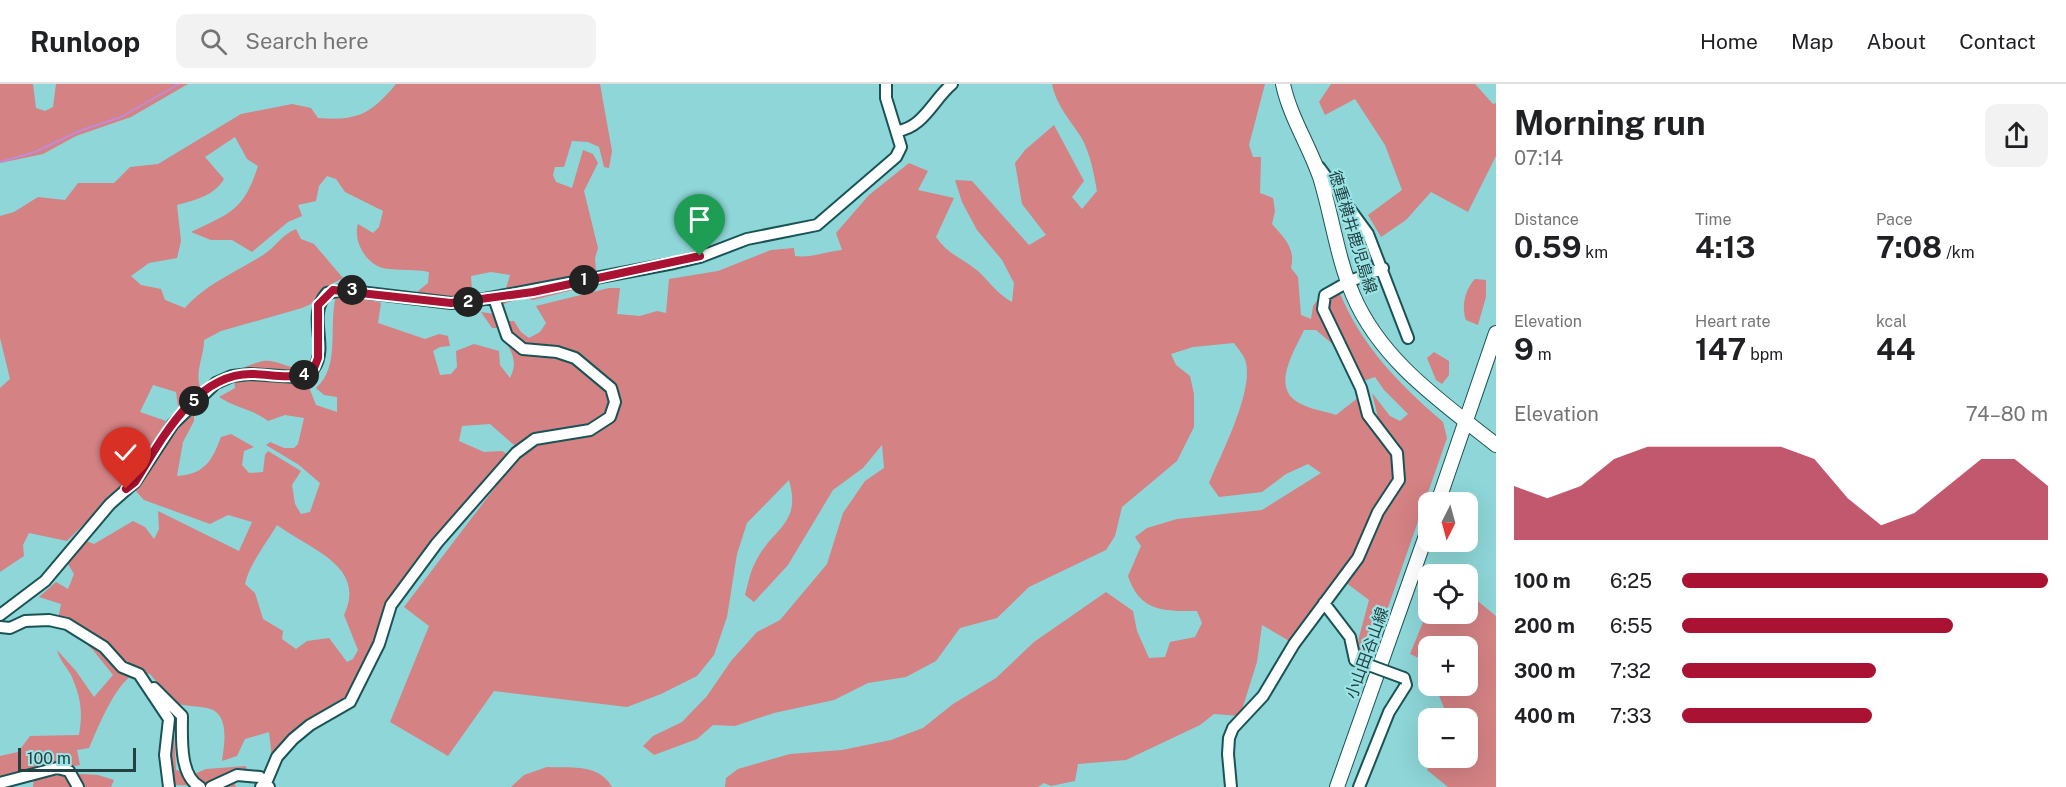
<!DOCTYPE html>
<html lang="en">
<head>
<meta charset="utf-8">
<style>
	:root { --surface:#fff; --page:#f2f2f2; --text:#202124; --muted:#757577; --line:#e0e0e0; --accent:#a91232 }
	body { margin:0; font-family:"Public Sans","Noto Sans JP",sans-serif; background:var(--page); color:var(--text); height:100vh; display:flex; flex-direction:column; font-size:22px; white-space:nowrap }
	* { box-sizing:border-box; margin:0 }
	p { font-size:20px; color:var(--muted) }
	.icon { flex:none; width:33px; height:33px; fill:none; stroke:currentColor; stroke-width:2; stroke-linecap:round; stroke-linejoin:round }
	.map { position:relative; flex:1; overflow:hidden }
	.side { display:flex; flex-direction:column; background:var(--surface); width:570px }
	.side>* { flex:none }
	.needle { width:39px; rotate:186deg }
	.fabs { position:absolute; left:1418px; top:408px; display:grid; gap:12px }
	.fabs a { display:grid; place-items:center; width:60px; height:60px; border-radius:12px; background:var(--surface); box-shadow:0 6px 24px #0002; font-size:30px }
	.scale { position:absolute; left:18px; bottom:15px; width:118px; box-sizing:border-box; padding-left:6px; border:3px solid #234142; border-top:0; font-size:16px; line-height:21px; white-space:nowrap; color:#234142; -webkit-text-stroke:4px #9be3e5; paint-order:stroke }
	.pin { position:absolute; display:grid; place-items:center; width:51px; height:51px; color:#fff; margin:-62px -26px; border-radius:50% 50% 50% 0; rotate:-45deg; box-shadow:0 0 6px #0007 }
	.pin .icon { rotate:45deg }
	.km { position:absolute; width:30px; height:30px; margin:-15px; border-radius:50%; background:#222; color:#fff; font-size:16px; line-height:30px; text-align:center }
	.round { display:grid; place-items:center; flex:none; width:63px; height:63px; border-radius:12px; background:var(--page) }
	.head { display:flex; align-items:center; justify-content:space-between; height:102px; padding:0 18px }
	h1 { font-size:33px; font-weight:700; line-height:45px }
	.stats { display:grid; grid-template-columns:repeat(3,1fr); gap:9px; height:102px; padding:6px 18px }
	.stats div { display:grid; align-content:center }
	.stats b { font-size:30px; font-weight:700 }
	.stats small { font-size:16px; font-weight:400 }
	.stats p { font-size:16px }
	.chart { height:168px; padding:12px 18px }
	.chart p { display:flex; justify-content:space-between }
	.chart svg { width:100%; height:108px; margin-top:6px; fill:var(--accent); opacity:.7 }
	ul { padding:0 18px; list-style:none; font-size:20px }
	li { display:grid; grid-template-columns:96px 72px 1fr; align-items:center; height:45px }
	li i { height:15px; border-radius:8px; background:var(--accent) }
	header { display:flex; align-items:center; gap:36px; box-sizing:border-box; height:84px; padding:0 30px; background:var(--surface); border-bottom:2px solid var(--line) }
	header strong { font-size:28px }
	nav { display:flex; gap:33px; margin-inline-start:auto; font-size:21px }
	.search { width:420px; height:54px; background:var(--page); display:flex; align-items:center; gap:15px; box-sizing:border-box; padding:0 21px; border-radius:12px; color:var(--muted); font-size:22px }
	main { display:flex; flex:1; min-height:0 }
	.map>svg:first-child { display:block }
	.green { fill:#d48284; fill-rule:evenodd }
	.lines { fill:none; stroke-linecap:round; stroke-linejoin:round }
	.stream { stroke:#c38ad4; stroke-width:2 }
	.minor-casing { stroke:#1a5355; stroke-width:14 }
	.major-casing { stroke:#1a5355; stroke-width:16 }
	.minor { stroke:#fff; stroke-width:10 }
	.major { stroke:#fff; stroke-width:14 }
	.minor-bridge-casing { stroke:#1a5355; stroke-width:14; stroke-linecap:butt }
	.minor-bridge { stroke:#fff; stroke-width:10 }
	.route-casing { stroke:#fff; stroke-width:12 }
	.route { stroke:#a91232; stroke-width:8 }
	.labels { text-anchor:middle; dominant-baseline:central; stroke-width:4.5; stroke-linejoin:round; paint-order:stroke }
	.street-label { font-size:16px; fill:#234142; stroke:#9be3e5 }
</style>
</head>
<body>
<header>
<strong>Runloop</strong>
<div class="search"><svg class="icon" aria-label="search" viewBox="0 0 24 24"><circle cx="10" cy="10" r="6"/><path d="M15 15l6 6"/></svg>Search here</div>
<nav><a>Home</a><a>Map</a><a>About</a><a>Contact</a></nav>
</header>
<main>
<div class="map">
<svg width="1496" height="703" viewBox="0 0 1496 703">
	<rect width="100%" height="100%" fill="#8ed6d8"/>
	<path class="green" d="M 0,0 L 33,0 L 36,24 L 45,27 L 53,23 L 56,0 L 188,0 L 131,33 L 76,52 L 43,70 L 0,79 Z
		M 396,0 L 600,0 L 612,67 L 609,84 L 604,83 L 599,63 L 588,58 L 572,57 L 564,83 L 555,83 L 553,91 L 556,98 L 572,104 L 583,66 L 593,70 L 598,79 L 584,107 L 598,164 L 595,174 L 597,200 L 533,216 L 522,213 L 501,221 L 510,191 L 491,188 L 471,192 L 472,206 L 481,221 L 421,222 L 418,207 L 428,199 L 429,188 C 416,185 389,187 380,183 C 364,177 353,155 358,140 L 373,149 L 379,143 L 383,127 L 345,108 L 336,95 L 327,92 L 319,102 L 316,117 L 298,121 L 302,132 L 288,138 L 252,168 L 232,156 L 211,156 L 191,148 C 231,129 244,126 258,82 L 247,75 L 235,53 L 205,73 L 224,95 C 214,112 195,116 177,121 L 181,157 L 177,174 L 149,179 L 131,192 L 141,201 L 161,205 L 165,216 L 185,224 C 206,200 236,188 263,171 C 276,163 281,151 296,145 L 301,155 L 314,160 L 343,194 L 322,205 L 311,220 L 302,224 L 221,247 L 204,256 C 204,273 195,286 200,303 L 178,322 L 176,308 L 153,301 L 140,328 L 166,337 L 152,361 L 124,388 L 126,405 L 111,413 L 67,457 L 29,449 L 23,461 L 24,472 L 0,488 L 0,304 L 10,295 L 0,254 L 0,132 L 14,128 L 38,113 L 65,116 L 78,99 L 114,99 L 130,83 L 158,80 L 241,30 L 292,20 L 311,24 L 318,34 C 358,37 371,30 396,0 Z
		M 1052,0 L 1265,0 L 1249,61 L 1253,73 L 1261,73 L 1260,109 L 1273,114 L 1275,127 L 1272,140 C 1284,154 1296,164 1291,184 L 1298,193 L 1301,231 L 1311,235 L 1313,222 L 1319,214 L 1330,246 L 1344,270 L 1316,246 L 1304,246 C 1295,266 1270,304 1299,319 C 1309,325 1324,327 1336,331 L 1364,309 L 1367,322 L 1379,338 L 1372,309 L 1390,332 L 1400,337 L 1408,330 L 1384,306 L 1375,293 L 1363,297 C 1354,280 1326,238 1327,220 C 1328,213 1333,210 1339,207 C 1361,262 1399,300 1443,338 L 1447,354 L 1369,578 L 1357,574 L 1359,553 L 1369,516 L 1345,498 L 1291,558 L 1262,541 L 1257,578 L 1240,632 L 1214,630 L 1200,641 L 1126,676 L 1078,680 L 1075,697 L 1051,702 L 1044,699 L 1038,703 L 725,703 L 726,694 L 738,685 L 790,670 L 842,666 L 891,656 L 923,644 L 953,620 L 996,594 L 1034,558 L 1106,508 L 1133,527 L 1137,547 L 1149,574 L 1165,573 L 1170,558 L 1195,553 L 1202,539 L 1197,527 C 1163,527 1140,528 1128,492 L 1141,462 L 1135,453 L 1147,444 L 1177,435 L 1262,426 L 1321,389 L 1308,380 L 1286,390 L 1262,408 L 1219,413 L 1209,399 C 1221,370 1253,309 1246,279 C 1245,272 1238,265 1234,259 L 1193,263 L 1171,270 L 1176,281 L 1190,292 L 1194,310 L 1194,343 L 1177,377 L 1122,423 L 1115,452 L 1106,466 L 1029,503 L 997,534 L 960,544 L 936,577 L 906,593 L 868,599 L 834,616 L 774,629 L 735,642 L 713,641 L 697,655 L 654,671 L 643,662 L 653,652 L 682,638 L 707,612 L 731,577 L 757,548 L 780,536 L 827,480 L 843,429 L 865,397 L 884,384 L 882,361 L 863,384 L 833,406 L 788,481 L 754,518 L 745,511 C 748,500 750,488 755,479 C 772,443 802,442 789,396 L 747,439 L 737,470 L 727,533 L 714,571 L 697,592 L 661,610 L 627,623 L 494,607 L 448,672 L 390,638 L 429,542 L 404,523 L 522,368 L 490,340 L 462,342 L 459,357 L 484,368 L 502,367 L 511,372 L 415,477 L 389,515 L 381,552 L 352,609 L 303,638 L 288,653 L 274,691 L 269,648 L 245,655 L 237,672 L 222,677 C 224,661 231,629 207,624 C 196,622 185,622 174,619 L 150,590 C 146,590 139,589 135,590 C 116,597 97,646 89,664 L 77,666 L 80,681 L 0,697 L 0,672 L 18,668 L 30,652 L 79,651 C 83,628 81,613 71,591 C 66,582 60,577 57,566 L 76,587 L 94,613 L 113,591 L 93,566 L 58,535 L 61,520 L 39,513 L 56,498 L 68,505 L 74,490 L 68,480 L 86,457 L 94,460 L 133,437 L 145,443 L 154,455 L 159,445 L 158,427 L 239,467 L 252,438 L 228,431 L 210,440 L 144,416 L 135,406 L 166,358 L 184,323 L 194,330 L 194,337 L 183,358 L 177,392 C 205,390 212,377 221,353 L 231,350 L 254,363 L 244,367 L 242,381 L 249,389 L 263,388 L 265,371 L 268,367 L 301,387 L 292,401 L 295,420 L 301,430 L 310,428 L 320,399 L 299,381 L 266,361 L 270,358 L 284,364 L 294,364 L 298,360 L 304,334 L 285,331 L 268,337 C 253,325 235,324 219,313 L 235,304 L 233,287 C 242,285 255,278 264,277 C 282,275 298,294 314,277 L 311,234 L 323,235 L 324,262 L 319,290 L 307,298 L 316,321 L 337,328 L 337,313 L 324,311 L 316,304 C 341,282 328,242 336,212 L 361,213 L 381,219 L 378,239 L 425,255 L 439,250 L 448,252 L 450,262 L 440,263 L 433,267 L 440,291 L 451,290 L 457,283 L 456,267 L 474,260 L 499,267 L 500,281 L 510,294 C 521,272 506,264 499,244 L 492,244 L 481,228 L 501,231 L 505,237 L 514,237 L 521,248 L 529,254 L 540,248 L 546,239 L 536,222 L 609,204 L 620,204 L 617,230 L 640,232 L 657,227 L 666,229 L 669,195 L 718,187 L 771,166 L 794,164 L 795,172 C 811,174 825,168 842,166 L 836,149 L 869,111 L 909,79 L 928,87 L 918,106 L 954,114 L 936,153 C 948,171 965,175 980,189 C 991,200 999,211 1012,218 L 1014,199 L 1002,176 L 977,146 L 962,118 L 955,96 L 972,97 L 1029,161 L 1046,151 L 1022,120 L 1015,79 L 1025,66 L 1054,41 L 1084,97 L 1072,113 L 1082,125 L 1097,107 C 1094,90 1090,68 1081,53 C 1070,36 1056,21 1052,0 ZM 277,441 C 311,466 367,482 344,531 L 358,566 L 353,575 L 347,578 L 329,554 L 307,557 L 296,565 L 282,555 L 283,547 L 263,535 L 255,509 L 245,500 C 249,481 267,458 277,441 Z
		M 1331,0 L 1475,0 L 1493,20 L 1496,19 L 1496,72 L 1468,128 L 1431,108 L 1406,136 L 1381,153 L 1368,131 L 1402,106 L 1385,61 L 1355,15 L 1325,31 L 1319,18 Z
		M 1475,195 L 1486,196 L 1486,213 L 1478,241 L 1466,236 C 1461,223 1465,205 1475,195 Z
		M 1434,268 L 1449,277 L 1449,291 L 1442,300 L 1436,296 L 1427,274 Z
		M 1469,510 L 1496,532 L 1496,703 L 1448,703 L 1427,686 L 1433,674 L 1467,674 L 1467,634 L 1448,634 L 1436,604 L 1436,602 L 1467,602 L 1467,562 L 1428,562 L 1428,578 L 1410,570 L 1428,526 L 1428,530 L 1467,530 L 1467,511 Z
		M 174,647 L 176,686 L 192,691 L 206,685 L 246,682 L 247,689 L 233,697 L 236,703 L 174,701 L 169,674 Z
		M 547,683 C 570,684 599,679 612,703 L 511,703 L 524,691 Z
		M 62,689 L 98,691 L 114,696 L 111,703 L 33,703 L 34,695 Z"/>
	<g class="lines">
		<path class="stream" d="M 0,78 L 35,68 L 79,47 L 121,33 L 179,0"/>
		<g class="minor-casing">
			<path id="minor" d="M 897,47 C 923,44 933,16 952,0
				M 1319,83 L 1368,150 L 1408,254
				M 1324,519 L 1350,553 L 1355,576
				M 0,531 L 45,497 L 110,420 L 135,398 L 173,340 L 216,299 L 232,292 L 250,290 L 296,293 L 314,284 C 329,261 306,232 327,209 L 343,206 L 451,219 L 474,217 L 674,179 L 700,173 L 747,155 L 817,141 L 896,73 L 901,63 L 886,14 L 886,0
				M 0,543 L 10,544 L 25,537 L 49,536 L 67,540 L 104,563 L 122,583 L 139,590 L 169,635 L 165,671 L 169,703
				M 154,604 L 182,632 C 182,653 179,692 200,703
				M 0,699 L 57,684 L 69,687 L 78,703
				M 211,703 L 237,691 L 260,693 L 269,703
				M 261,703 L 266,699 L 277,673 L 293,655 L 310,641 L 350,618 L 379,560 L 391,521 L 437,459 L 516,369 L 535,355 L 590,346 L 610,333 L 615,318 L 611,304 L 575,274 L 557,268 L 523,265 L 507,252 L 494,214
				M 1231,703 L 1228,670 L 1229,654 L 1233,644 L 1263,612 L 1294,560 L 1358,474 L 1378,428 L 1399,396 L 1397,369 L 1368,331 L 1361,304 L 1323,225 L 1325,211 L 1348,198 L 1383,184
				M 1359,703 L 1389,628 L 1406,601 L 1404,594"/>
		</g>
		<g class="major-casing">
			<path id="major" d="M 1283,0 C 1290,33 1309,61 1320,93 C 1332,132 1337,173 1353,211 C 1381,277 1442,318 1496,361
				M 1438,418 L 1496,249
				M 1337,703 L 1428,446"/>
		</g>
		<use href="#minor" class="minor"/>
		<use href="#major" class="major"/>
		<g class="minor-bridge-casing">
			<path id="minor-bridge" d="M 1355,576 L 1404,594"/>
		</g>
		<use href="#minor-bridge" class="minor-bridge"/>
	</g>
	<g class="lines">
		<g class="route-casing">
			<path id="route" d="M 126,405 L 135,398 C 161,357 195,289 252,290 C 274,290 295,298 314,284 L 318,274 L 318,221 L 333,206 L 451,219 L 533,208 L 700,172"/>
		</g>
		<use href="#route" class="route"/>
	</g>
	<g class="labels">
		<g class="street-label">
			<text transform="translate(1353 148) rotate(73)">徳重横井鹿児島線</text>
			<text transform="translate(1367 569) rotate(-70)">小山田谷山線</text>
		</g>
	</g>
</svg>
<div class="fabs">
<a><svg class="needle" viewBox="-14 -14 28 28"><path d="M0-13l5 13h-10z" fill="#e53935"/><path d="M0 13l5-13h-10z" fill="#757577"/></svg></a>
<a><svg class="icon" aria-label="locate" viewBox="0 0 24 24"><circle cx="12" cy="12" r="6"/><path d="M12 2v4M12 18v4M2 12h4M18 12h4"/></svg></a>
<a>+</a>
<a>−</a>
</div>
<div class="scale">100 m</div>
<div class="pin" style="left:700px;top:172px;background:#1e9e55"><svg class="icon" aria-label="arrive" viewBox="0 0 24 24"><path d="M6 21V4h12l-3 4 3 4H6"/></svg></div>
<div class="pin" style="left:126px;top:405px;background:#d93025"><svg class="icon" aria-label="check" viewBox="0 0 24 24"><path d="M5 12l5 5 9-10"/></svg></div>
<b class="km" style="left:584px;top:196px">1</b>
<b class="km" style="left:468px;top:218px">2</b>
<b class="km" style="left:352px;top:206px">3</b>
<b class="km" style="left:304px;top:291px">4</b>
<b class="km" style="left:194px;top:317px">5</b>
</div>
<section class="side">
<div class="head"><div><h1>Morning run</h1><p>07:14</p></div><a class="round"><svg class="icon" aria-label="share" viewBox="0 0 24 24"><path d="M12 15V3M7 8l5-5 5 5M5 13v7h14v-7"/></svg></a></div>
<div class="stats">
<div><p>Distance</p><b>0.59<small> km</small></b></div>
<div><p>Time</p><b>4:13</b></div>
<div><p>Pace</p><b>7:08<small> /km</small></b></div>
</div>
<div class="stats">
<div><p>Elevation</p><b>9<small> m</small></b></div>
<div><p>Heart rate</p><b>147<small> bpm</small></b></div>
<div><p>kcal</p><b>44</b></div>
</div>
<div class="chart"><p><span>Elevation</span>74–80 m</p>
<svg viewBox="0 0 160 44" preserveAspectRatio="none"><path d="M0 44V22L10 27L20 22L30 11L40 6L50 6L60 6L70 6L80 6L90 11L100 27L110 38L120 33L130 22L140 11L150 11L160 22V44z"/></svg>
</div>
<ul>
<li><b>100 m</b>6:25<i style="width:100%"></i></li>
<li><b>200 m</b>6:55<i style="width:74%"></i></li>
<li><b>300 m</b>7:32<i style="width:53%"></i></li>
<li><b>400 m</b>7:33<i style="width:52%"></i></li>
</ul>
</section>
</main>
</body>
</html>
